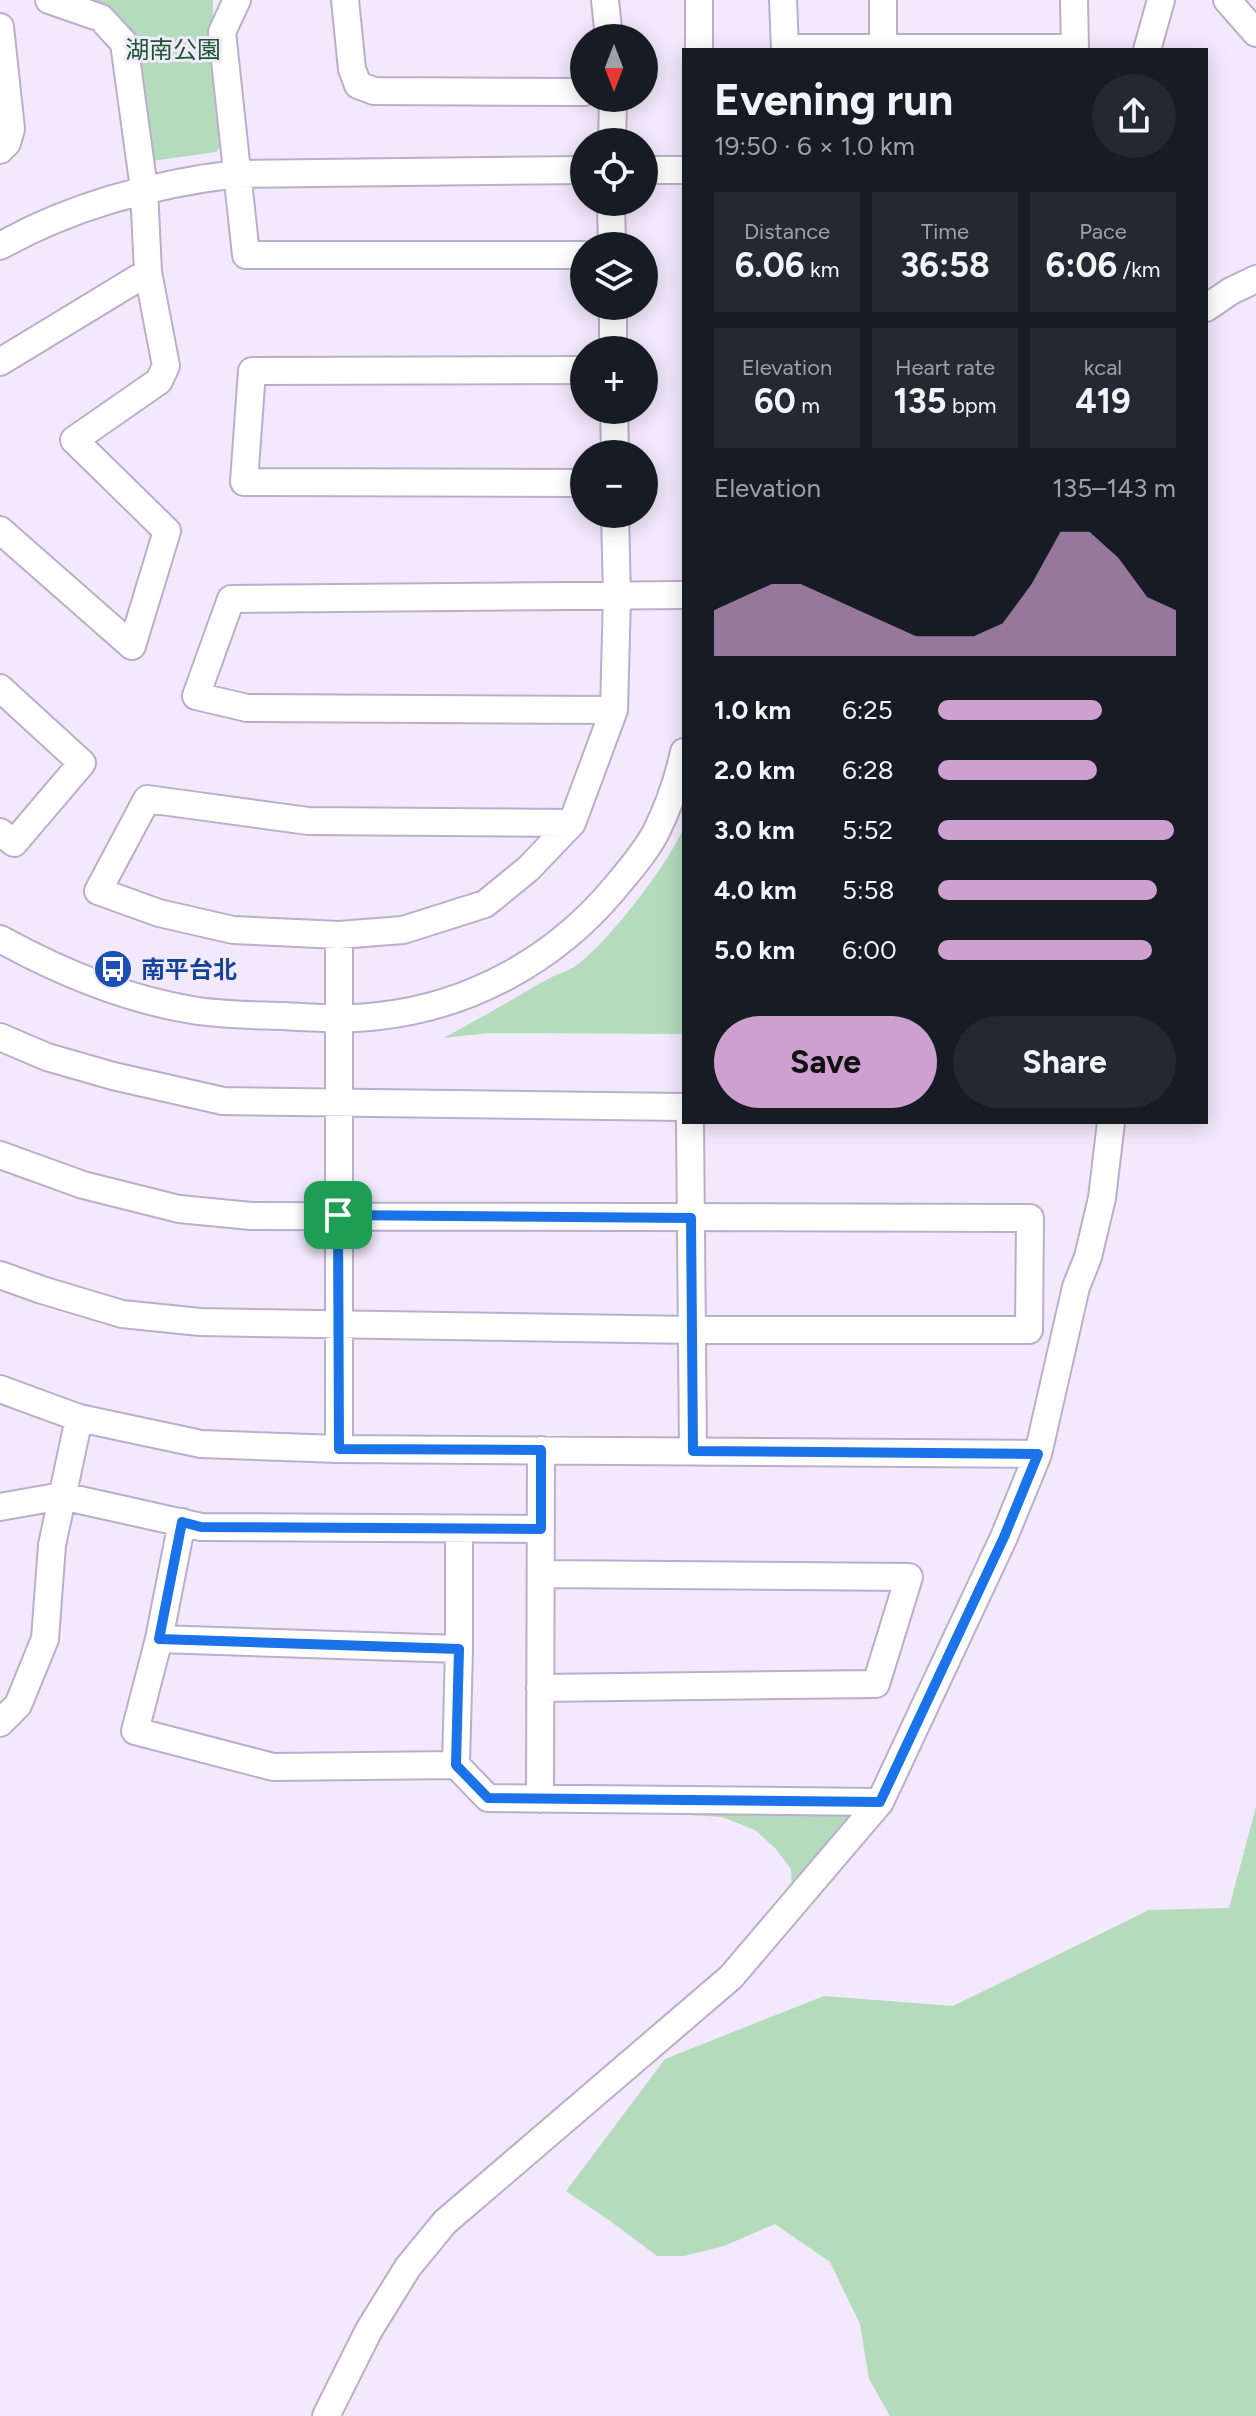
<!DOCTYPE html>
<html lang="en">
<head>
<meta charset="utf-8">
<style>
	:root { --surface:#171b24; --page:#242831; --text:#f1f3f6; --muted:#9ea1a6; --accent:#cda0cf }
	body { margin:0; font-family:Figtree,"Noto Sans JP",sans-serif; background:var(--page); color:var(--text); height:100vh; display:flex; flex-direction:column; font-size:30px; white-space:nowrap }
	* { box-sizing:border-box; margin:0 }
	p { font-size:26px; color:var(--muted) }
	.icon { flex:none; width:44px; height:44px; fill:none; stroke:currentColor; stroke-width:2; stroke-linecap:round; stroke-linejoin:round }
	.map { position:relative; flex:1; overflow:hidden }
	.drawer { position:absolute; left:682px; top:48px; width:526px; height:1076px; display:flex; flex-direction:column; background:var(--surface); border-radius:0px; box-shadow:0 4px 20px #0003 }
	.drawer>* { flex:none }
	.needle { width:52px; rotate:180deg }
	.tools { position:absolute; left:570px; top:24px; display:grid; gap:16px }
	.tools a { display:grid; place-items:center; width:88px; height:88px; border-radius:50%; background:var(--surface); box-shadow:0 4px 20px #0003; font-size:40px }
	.pin { position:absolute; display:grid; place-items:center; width:68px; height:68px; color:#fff; margin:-34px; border-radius:16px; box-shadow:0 4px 12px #0006 }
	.round { display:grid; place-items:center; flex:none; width:84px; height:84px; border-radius:42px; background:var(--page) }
	.head { display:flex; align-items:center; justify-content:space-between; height:136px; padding:0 32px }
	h1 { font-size:44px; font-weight:700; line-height:60px }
	.figures { display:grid; grid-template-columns:repeat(3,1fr); gap:12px; height:136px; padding:8px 32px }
	.figures div { display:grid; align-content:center; border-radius:0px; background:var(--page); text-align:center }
	.figures b { font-size:34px; font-weight:700 }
	.figures small { font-size:22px; font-weight:400 }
	.figures p { font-size:22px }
	.chart { height:224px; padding:16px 32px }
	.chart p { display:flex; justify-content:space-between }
	.chart svg { width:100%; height:144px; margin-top:8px; fill:var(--accent); opacity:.7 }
	.button { display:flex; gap:16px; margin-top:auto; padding:16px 32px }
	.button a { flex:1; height:92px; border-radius:48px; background:var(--accent); color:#111; font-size:32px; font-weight:700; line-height:92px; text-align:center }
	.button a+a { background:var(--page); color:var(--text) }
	ul { padding:0 32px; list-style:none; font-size:26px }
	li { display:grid; grid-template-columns:128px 96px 1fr; align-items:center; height:60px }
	li i { height:20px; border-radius:10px; background:var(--accent) }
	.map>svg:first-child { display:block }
	.green { fill:#b4dbbc }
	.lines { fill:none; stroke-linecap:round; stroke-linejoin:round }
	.minor-casing { stroke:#bcaecb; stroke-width:30 }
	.minor { stroke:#fff; stroke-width:26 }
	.route-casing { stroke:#fff; stroke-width:16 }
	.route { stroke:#1a73e8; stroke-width:10 }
	.labels { text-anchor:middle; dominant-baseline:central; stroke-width:6; stroke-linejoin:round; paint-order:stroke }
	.park-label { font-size:24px; fill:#19582f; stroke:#f2e9fc }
	.transit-label { font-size:24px; font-weight:bold; fill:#164399; stroke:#f2e9fc; text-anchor:start }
</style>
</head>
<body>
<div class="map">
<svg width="1256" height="2416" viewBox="0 0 1256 2416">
	<rect width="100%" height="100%" fill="#f2e9fc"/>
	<path class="green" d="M 83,0 L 213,0 L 212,44 L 221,145 L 216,152 L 152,161 L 138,77 Z
		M 684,826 L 683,1034 L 490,1033 L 443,1038 C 478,1020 511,1000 546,980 C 555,975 565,972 574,967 C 604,948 672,860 684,826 Z
		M 872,1806 L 792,1895 L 791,1869 L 775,1848 L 755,1830 L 722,1817 L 674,1814 Z
		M 1256,1807 L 1256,2416 L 890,2416 L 869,2379 L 860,2324 L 830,2262 L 775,2224 L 724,2246 L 684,2256 L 657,2256 L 613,2223 L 566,2191 L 665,2059 L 824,1996 L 953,2006 L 1149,1910 L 1229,1908 Z"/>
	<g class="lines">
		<g class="minor-casing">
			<path id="minor" d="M 237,0 L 222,32 L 246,255 L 584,255
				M 345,0 L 352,69 L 358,85 L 374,91 L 584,92
				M 605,0 L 609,38
				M 699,0 L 699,50
				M 783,0 L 785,50
				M 1227,0 L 1256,33
				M 0,27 L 11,129 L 7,143 L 0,150
				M 785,48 L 1075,48 L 1074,0
				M 883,48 L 883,0
				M 1147,50 L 1161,0
				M 612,142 L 613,98
				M 644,170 L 684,170
				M 611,202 L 612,246
				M 0,246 C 73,205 153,184 236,174 L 584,170
				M 613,306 L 613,350
				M 1206,308 L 1231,291 L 1256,279
				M 0,362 L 148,272 L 144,189 L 124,43 L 101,18 L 49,0
				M 584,370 L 252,371 L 244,482 L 584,483
				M 614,410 L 615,454
				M 0,530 L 132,646 L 167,531 L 74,440 L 159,381 L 166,366 L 148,272
				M 0,688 L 82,763 L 14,843 L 0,832
				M 614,710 L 247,708 L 196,696 L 231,599 L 684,595
				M 147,799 L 308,821 L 572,823 L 528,869 L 485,904 L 403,930 L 339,935 L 233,930 L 159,913 L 98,891 Z
				M 572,823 L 614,710 L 617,596 L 615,514
				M 0,939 C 60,972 124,999 192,1010 C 221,1015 252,1015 282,1016 C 315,1018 347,1020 379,1016 C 470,1006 554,960 613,890 C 628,872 645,853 656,832 C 668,808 678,779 684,752
				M 0,1037 L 47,1057 L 113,1076 L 223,1101 L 684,1107
				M 690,1122 L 693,1451
				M 0,1155 L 83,1185 L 179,1209 L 251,1216 L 1030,1218 L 1029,1330 L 692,1330 L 200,1322 L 122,1314 L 42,1290 L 0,1275
				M 0,1389 L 79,1418 L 201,1444 L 339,1449 L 1038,1454
				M 339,1449 L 339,935
				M 0,1507 L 62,1496 L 201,1527 L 541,1529
				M 459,1529 L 459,1649
				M 159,1639 L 182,1522
				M 540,1688 L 876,1684 L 909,1577 L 541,1574
				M 0,1723 L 18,1705 L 45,1639 L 52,1545 L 79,1418
				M 456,1765 L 459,1649 L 159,1639 L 135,1731 L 273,1767 L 456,1765 L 488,1798 L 880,1802
				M 540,1799 L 541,1450
				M 326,2416 L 369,2330 L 408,2267 L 445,2222 L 731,1977 L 880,1802 L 1004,1537 L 1038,1454 L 1076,1287 L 1088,1257 L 1102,1198 L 1111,1122"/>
		</g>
		<use href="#minor" class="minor"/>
	</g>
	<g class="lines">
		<g class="route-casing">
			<path id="route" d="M 338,1215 L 691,1218 L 693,1451 L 1038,1454 L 1004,1537 L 880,1802 L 488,1798 L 456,1765 L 459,1649 L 159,1639 L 182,1522 L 201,1527 L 541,1529 L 541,1450 L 339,1449 Z"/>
		</g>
		<use href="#route" class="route"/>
	</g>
	<defs>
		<g id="bus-disc" transform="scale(2)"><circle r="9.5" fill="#1a4fb4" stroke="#f2e9fc"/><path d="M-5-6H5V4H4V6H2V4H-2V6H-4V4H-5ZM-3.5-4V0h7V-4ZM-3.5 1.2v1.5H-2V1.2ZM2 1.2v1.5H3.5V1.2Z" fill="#fff"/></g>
	</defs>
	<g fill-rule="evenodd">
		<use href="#bus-disc" x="113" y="969"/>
	</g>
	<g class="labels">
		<g class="park-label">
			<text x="173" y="49">湖南公園</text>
		</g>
		<g class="transit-label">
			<text x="141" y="969">南平台北</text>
		</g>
	</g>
</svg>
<div class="tools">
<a><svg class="needle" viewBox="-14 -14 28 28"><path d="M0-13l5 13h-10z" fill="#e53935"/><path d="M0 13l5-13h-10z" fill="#9ea1a6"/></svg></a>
<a><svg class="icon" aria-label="locate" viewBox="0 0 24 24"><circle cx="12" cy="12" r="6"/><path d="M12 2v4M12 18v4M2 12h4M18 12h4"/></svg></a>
<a><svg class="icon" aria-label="layers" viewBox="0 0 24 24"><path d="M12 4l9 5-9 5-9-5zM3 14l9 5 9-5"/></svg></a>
<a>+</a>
<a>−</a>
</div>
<div class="pin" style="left:338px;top:1215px;background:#1e9e55"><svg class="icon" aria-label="arrive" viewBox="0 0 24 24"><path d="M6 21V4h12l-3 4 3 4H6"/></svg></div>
<section class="drawer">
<div class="head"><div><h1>Evening run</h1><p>19:50 · 6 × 1.0 km</p></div><a class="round"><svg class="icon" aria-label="share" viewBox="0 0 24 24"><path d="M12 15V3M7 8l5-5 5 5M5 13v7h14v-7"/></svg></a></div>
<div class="figures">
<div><p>Distance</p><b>6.06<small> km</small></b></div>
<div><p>Time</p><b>36:58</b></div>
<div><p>Pace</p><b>6:06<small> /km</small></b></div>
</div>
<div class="figures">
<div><p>Elevation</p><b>60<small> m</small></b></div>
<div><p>Heart rate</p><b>135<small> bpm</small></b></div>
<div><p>kcal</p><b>419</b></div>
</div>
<div class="chart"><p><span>Elevation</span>135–143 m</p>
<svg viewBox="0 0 160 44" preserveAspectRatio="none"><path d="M0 44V30L10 26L20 22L30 22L40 26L50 30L60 34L70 38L80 38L90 38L100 34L110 22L120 6L130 6L140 14L150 26L160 30V44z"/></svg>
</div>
<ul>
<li><b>1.0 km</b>6:25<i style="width:69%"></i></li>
<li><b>2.0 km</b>6:28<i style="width:67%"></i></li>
<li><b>3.0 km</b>5:52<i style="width:99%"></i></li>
<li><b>4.0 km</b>5:58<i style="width:92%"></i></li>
<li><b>5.0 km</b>6:00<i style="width:90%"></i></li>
</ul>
<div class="button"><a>Save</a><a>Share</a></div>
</section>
</div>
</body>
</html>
